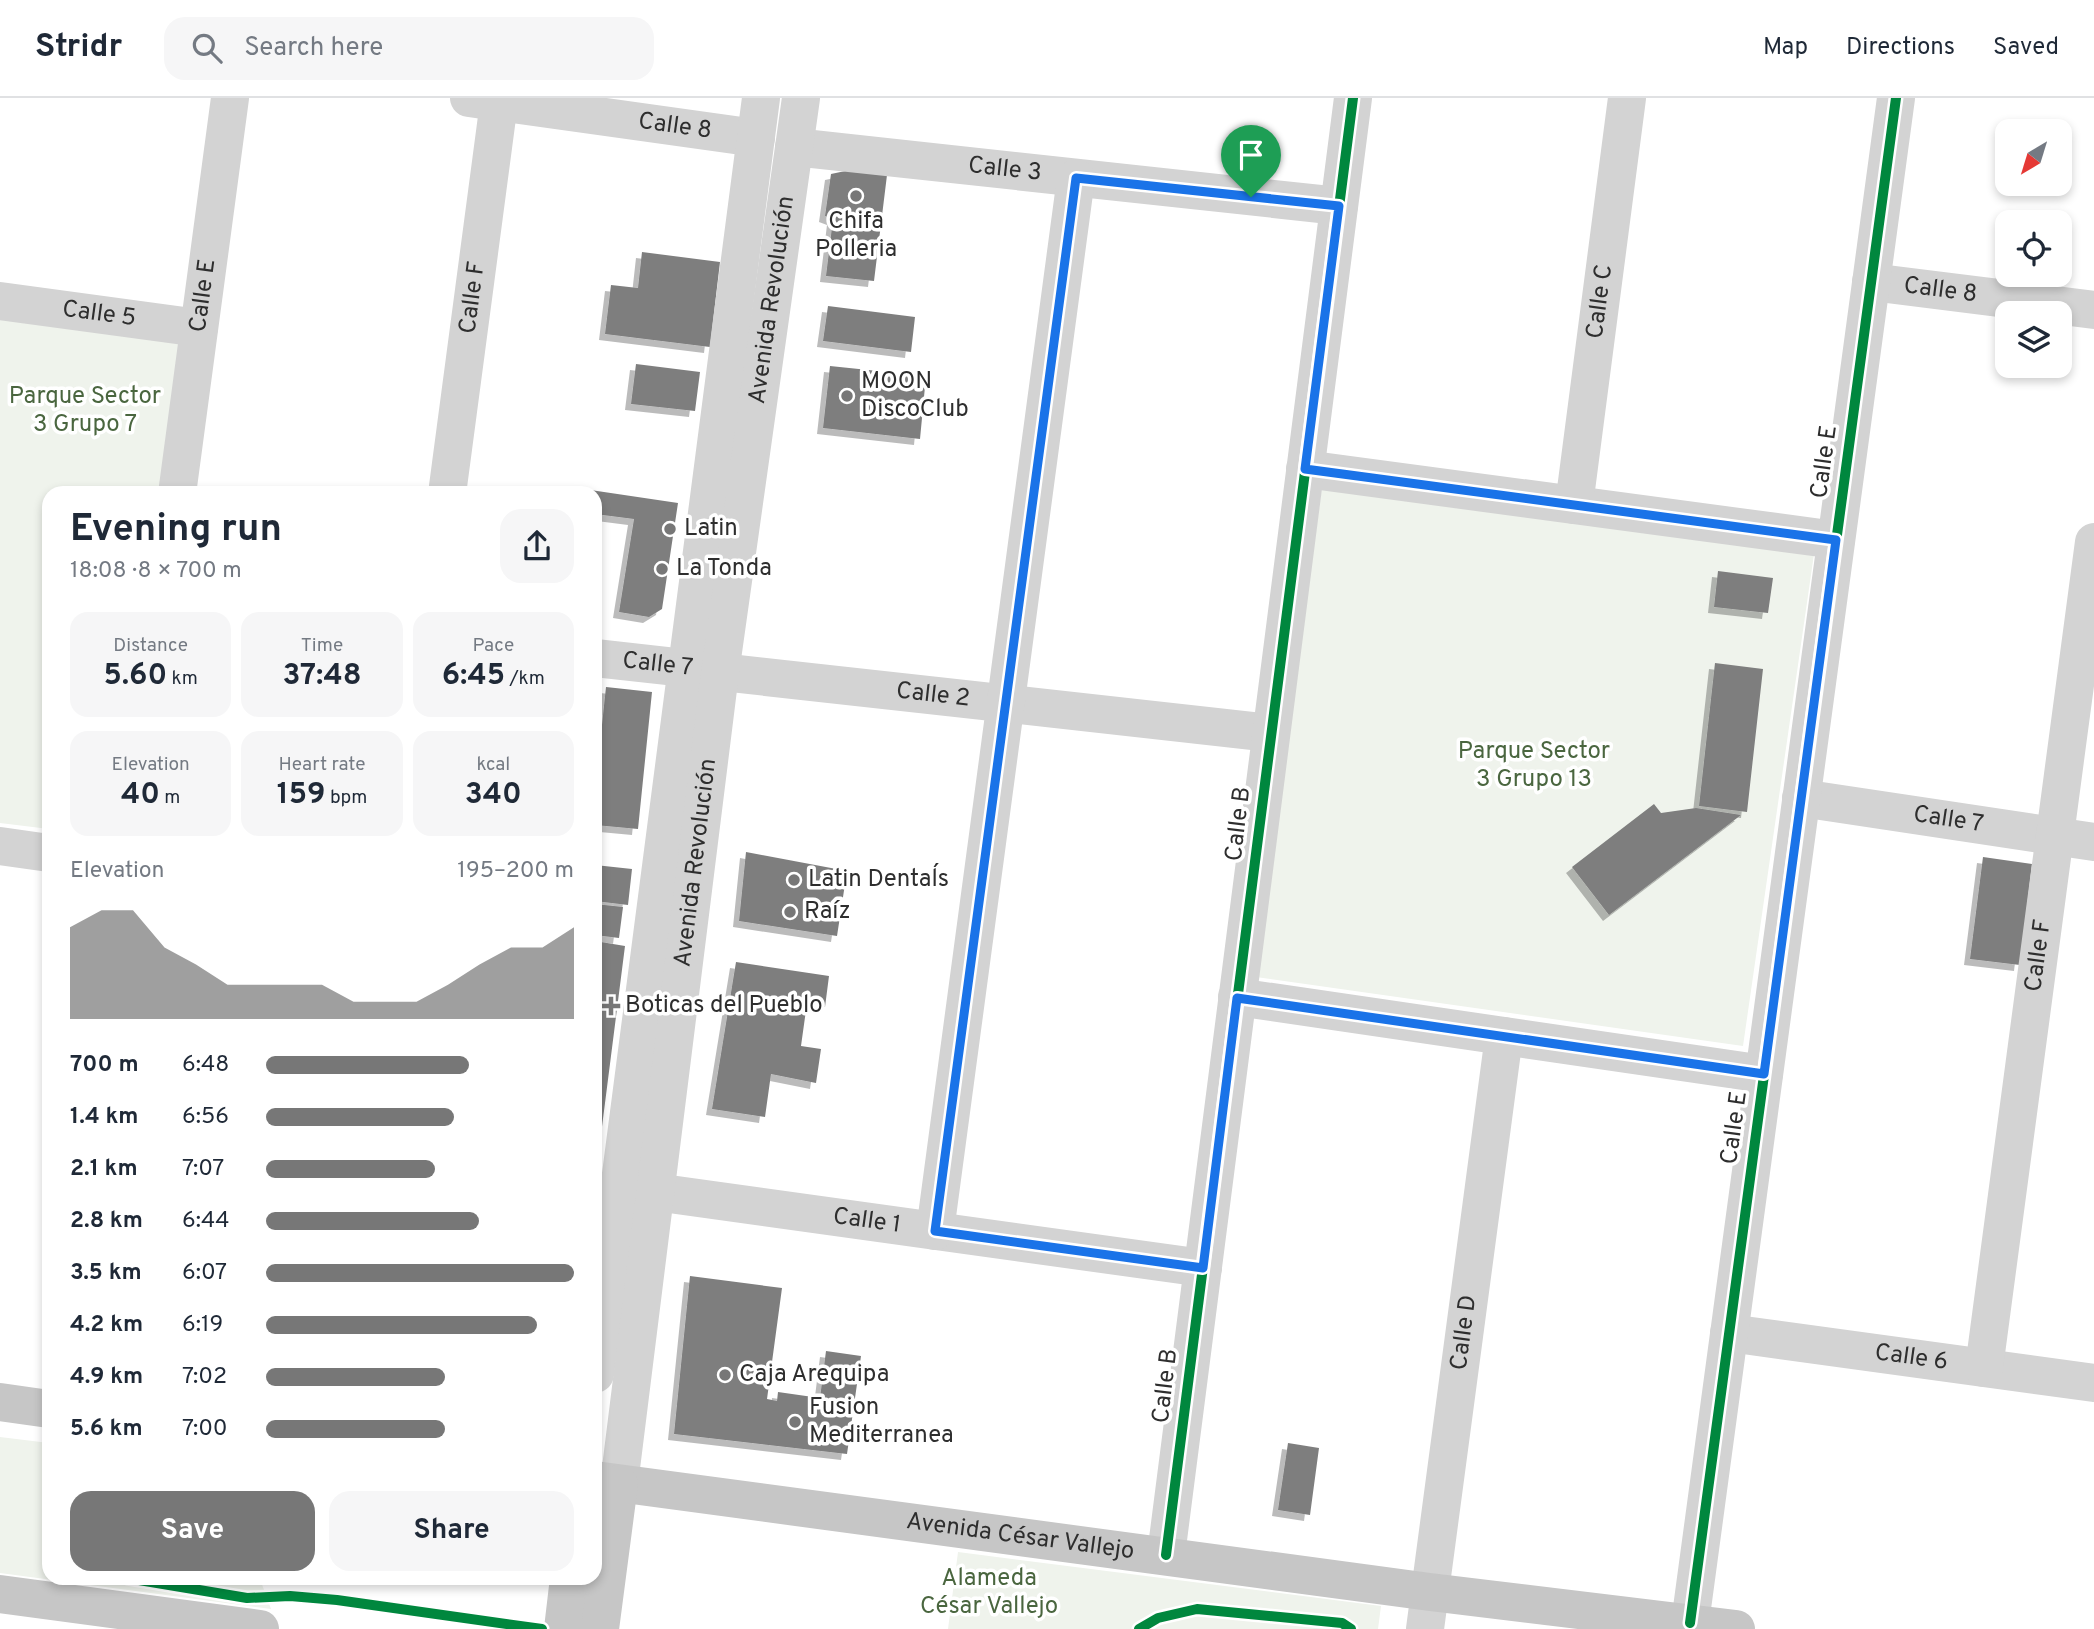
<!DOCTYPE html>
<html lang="en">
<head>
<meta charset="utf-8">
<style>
	:root { --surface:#fff; --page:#f6f6f7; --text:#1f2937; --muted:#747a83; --line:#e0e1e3; --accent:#777 }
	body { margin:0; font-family:Overpass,sans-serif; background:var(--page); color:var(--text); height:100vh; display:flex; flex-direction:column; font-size:26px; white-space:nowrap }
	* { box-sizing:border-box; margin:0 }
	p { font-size:23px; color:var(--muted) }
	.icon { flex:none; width:38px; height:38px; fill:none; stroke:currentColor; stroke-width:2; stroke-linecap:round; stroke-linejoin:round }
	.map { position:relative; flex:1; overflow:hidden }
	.side { position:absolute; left:42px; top:388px; width:560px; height:1099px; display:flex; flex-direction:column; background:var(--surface); border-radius:21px; box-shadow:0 4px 10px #0003 }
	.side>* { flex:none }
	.needle { width:46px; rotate:218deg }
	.tools { position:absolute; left:1995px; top:21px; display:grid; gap:14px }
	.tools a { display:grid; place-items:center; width:77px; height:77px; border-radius:14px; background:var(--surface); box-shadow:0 4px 10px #0003; font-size:35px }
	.pin { position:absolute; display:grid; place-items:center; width:60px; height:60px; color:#fff; margin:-72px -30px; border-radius:50% 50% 50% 0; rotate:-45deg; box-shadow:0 0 7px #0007 }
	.pin .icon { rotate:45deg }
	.round { display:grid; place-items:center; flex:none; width:74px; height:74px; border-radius:21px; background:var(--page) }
	.summary { display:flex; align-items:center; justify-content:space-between; height:119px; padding:0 28px }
	h1 { font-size:38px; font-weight:700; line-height:52px }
	.stats { display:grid; grid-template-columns:repeat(3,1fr); gap:10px; height:119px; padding:7px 28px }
	.stats div { display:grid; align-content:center; border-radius:18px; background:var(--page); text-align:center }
	.stats b { font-size:30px; font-weight:700 }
	.stats small { font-size:19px; font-weight:400 }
	.stats p { font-size:19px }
	.chart { height:196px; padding:14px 28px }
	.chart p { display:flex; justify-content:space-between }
	.chart svg { width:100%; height:126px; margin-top:7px; fill:var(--accent); opacity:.7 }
	.button { display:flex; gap:14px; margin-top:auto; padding:14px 28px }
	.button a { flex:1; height:80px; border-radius:21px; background:var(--accent); color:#fff; font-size:28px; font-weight:700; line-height:80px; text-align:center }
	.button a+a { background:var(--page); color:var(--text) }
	ul { padding:0 28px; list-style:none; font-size:23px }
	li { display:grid; grid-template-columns:112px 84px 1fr; align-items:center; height:52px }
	li i { height:18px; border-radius:9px; background:var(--accent) }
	header { display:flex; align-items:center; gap:42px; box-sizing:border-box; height:98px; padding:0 35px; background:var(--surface); border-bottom:2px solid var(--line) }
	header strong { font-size:33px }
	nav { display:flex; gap:38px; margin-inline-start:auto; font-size:24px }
	.search { width:490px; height:63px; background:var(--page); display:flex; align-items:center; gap:18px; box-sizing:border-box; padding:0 24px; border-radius:21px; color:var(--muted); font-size:26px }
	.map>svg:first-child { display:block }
	.green { fill:#eff3ec }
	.building { fill:#7e7e7e; filter:url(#shadow) }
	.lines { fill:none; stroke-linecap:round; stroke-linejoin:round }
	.minor { stroke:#d3d3d3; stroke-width:38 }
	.major { stroke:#c6c6c6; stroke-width:38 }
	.cycleway-casing { stroke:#fff; stroke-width:15 }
	.cycleway { stroke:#00873e; stroke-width:10 }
	.route-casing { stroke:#fff; stroke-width:14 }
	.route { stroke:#1a73e8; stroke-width:9 }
	.poi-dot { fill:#777; stroke:#fff; stroke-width:2.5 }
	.labels { text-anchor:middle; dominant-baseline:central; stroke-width:7; stroke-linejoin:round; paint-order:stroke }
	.street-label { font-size:24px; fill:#2e2e2e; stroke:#fff }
	.poi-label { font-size:24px; fill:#2e2e2e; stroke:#fff; text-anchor:start }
	.park-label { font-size:24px; fill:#4a663f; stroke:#fff }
</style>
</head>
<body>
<header>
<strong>Stridr</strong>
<div class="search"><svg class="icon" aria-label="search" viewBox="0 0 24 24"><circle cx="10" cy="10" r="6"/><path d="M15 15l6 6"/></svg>Search here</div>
<nav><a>Map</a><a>Directions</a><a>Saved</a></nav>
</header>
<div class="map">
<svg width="2094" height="1531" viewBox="0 0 2094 1531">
	<defs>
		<filter id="shadow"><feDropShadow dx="-6" dy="6" stdDeviation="0" flood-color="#0004"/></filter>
	</defs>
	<rect width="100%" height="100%" fill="#fff"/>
	<path class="green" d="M 0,219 L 182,243 L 161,395 L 49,396 L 49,731 L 0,725 Z
		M 1322,389 L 1814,456 L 1743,948 L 1256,879 Z
		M 0,1339 L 49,1345 L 49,1480 L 260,1481 L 271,1511 L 0,1475 Z
		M 958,1454 L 1381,1508 L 1378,1531 L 948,1531 Z"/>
	<path class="building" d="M 850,72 L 887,77 L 874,183 L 826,178 L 833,121 L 825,118 L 831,76 Z
		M 642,154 L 720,164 L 710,249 L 605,236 L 611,187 L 638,190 Z
		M 828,208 L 915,219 L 911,254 L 823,243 Z
		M 636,266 L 700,274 L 695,313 L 631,306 Z
		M 830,268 L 926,278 L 920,341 L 823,330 Z
		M 577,390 L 678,405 L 662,511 L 649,519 L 619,514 L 634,421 L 595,416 L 595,396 L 576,396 Z
		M 1718,473 L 1773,480 L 1768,515 L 1714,509 Z
		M 1715,565 L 1763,571 L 1747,714 L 1699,708 Z
		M 606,589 L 652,594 L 638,731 L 595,727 L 595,693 Z
		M 1654,706 L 1661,715 L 1696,710 L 1741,717 L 1609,817 L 1572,769 Z
		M 746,754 L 847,773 L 837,838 L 739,823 Z
		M 1983,759 L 2032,766 L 2020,867 L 1970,861 Z
		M 595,767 L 632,771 L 628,807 L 595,803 Z
		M 595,806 L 623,809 L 619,840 L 595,837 Z
		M 595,843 L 625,848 L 598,1060 L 595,1059 Z
		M 736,864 L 829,878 L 825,909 L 807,905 L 801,948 L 821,951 L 816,985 L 771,976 L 765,1019 L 712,1011 Z
		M 690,1178 L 782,1190 L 767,1301 L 777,1303 L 778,1294 L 820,1300 L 826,1253 L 861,1258 L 847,1356 L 674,1336 Z
		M 1288,1345 L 1319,1350 L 1310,1417 L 1278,1412 Z"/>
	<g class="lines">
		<g class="minor">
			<path id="s1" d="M 469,0 L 756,40"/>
			<path id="s2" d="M 794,49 L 1339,108"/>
			<path id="s3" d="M 1871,184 L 2094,212"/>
			<path id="s4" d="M 0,203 L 199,230"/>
			<path d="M 1305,371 L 1836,442"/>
			<path id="s5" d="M 177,396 L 230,0"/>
			<path id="s6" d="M 447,396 L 499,4"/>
			<path id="s7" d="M 1574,407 L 1627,0"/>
			<path id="s8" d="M 595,560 L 1271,635"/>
			<path id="s9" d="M 1801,700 L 2094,744"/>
			<path d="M 0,748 L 49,755"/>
			<path d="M 1237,899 L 1764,976"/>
			<path id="s10" d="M 655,1094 L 1203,1170"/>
			<path d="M 935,1133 L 1076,80"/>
			<path id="s11" d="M 1729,1235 L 2094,1285"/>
			<path id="s12" d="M 1984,1270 L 2094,444"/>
			<path d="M 595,1276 L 761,0"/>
			<path id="s13" d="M 619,1386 L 720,575 L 801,0"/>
			<path d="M 1166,1457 L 1353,0"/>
			<path d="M 1690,1525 L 1896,0"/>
			<path id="s14" d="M 1425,1531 L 1504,938"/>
		</g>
		<g class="major">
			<path d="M 0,1304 L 49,1311"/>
			<path id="s15" d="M 595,1382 L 1430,1494 L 1736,1531"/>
			<path d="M 0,1496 L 260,1531"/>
			<path d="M 563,1531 L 569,1480"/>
			<path d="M 600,1531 L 619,1386"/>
		</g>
		<g class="cycleway-casing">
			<path id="cycleway" d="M 1166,1457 L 1353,0
				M 127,1480 L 247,1500 L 290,1498 L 337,1502 L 542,1531
				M 1690,1525 L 1896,0
				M 1139,1531 L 1158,1520 L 1197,1511 L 1342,1525 L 1351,1531"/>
		</g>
		<use href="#cycleway" class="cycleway"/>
	</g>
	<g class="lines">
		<g class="route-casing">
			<path id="route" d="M 1076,80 L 1339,108 L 1305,371 L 1836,442 L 1764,976 L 1237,900 L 1203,1170 L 935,1133 Z"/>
		</g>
		<use href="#route" class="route"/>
	</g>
	<g class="poi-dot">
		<circle cx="856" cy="98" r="7"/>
		<circle cx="847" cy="298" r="7"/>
		<circle cx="670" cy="431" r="7"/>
		<circle cx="662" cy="471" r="7"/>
		<circle cx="794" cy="782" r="7"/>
		<circle cx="790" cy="814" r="7"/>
		<path d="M607.5 897.5h7v7h7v7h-7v7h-7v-7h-7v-7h7z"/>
		<circle cx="725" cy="1277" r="7"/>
		<circle cx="795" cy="1324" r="7"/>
	</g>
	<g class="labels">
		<g class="street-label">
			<text stroke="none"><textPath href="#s1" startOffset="208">Calle 8</textPath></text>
			<text stroke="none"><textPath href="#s2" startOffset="212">Calle 3</textPath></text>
			<text stroke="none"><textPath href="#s3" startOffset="70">Calle 8</textPath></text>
			<text stroke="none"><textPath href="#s5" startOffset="200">Calle E</textPath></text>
			<text stroke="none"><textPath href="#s6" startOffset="198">Calle F</textPath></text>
			<text stroke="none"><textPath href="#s13" startOffset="1194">Avenida Revolución</textPath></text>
			<text stroke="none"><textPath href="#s7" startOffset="205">Calle C</textPath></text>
			<text stroke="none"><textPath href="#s4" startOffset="100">Calle 5</textPath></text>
			<text transform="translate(1825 364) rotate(-82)">Calle E</text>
			<text stroke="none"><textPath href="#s8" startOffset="63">Calle 7</textPath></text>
			<text stroke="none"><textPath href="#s8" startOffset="340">Calle 2</textPath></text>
			<text stroke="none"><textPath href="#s9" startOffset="149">Calle 7</textPath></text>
			<text transform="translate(1239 726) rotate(-83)">Calle B</text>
			<text stroke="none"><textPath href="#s13" startOffset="626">Avenida Revolución</textPath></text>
			<text stroke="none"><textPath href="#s12" startOffset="416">Calle F</textPath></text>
			<text transform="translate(1735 1030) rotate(-82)">Calle E</text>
			<text stroke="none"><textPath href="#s10" startOffset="214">Calle 1</textPath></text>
			<text stroke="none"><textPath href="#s14" startOffset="299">Calle D</textPath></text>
			<text stroke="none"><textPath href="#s11" startOffset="184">Calle 6</textPath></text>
			<text transform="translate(1166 1288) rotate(-83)">Calle B</text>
			<text stroke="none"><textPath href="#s15" startOffset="429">Avenida César Vallejo</textPath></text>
		</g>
		<g class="poi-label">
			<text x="856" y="124" text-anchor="middle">Chifa<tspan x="856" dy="28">Polleria</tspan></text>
			<text x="861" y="284">MOON<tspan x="861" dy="28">DiscoClub</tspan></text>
			<text x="684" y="431">Latin</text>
			<text x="676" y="471">La Tonda</text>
			<text x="808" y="782">Latin Dental´s</text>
			<text x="804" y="814">Raíz</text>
			<text x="625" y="908">Boticas del Pueblo</text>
			<text x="739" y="1277">Caja Arequipa</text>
			<text x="809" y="1310">Fusion<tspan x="809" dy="28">Mediterranea</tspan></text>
		</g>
		<g class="park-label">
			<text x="85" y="299">Parque Sector<tspan x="85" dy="28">3 Grupo 7</tspan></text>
			<text x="1534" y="654">Parque Sector<tspan x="1534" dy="28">3 Grupo 13</tspan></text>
			<text x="989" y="1481">Alameda<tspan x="989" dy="28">César Vallejo</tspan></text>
		</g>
	</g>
</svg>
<div class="tools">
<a><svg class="needle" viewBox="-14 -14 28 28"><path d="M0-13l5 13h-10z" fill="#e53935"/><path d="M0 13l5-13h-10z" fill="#747a83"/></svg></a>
<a><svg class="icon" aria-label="locate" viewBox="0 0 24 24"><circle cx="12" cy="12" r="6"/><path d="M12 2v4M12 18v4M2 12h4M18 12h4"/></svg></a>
<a><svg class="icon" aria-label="layers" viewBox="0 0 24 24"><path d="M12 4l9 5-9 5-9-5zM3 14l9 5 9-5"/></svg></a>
</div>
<div class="pin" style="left:1251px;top:99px;background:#1e9e55"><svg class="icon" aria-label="arrive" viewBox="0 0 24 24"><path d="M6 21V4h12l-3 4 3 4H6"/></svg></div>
<section class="side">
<div class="summary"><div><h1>Evening run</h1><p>18:08 · 8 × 700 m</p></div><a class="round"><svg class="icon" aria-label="share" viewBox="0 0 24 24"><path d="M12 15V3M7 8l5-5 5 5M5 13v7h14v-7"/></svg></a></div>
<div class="stats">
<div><p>Distance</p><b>5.60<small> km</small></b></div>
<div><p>Time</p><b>37:48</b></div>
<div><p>Pace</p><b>6:45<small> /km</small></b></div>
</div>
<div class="stats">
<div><p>Elevation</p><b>40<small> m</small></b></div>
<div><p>Heart rate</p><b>159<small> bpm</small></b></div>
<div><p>kcal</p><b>340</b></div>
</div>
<div class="chart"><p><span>Elevation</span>195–200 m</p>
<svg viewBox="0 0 160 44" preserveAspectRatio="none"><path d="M0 44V12L10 6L20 6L30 19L40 25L50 32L60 32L70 32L80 32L90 38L100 38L110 38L120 32L130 25L140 19L150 19L160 12V44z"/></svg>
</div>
<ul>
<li><b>700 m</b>6:48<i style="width:66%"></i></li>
<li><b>1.4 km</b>6:56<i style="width:61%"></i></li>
<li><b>2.1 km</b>7:07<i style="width:55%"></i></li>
<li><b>2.8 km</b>6:44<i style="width:69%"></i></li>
<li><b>3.5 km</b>6:07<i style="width:100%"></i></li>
<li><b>4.2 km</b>6:19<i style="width:88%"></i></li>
<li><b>4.9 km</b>7:02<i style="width:58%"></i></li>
<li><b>5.6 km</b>7:00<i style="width:58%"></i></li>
</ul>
<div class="button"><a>Save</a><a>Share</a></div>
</section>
</div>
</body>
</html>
